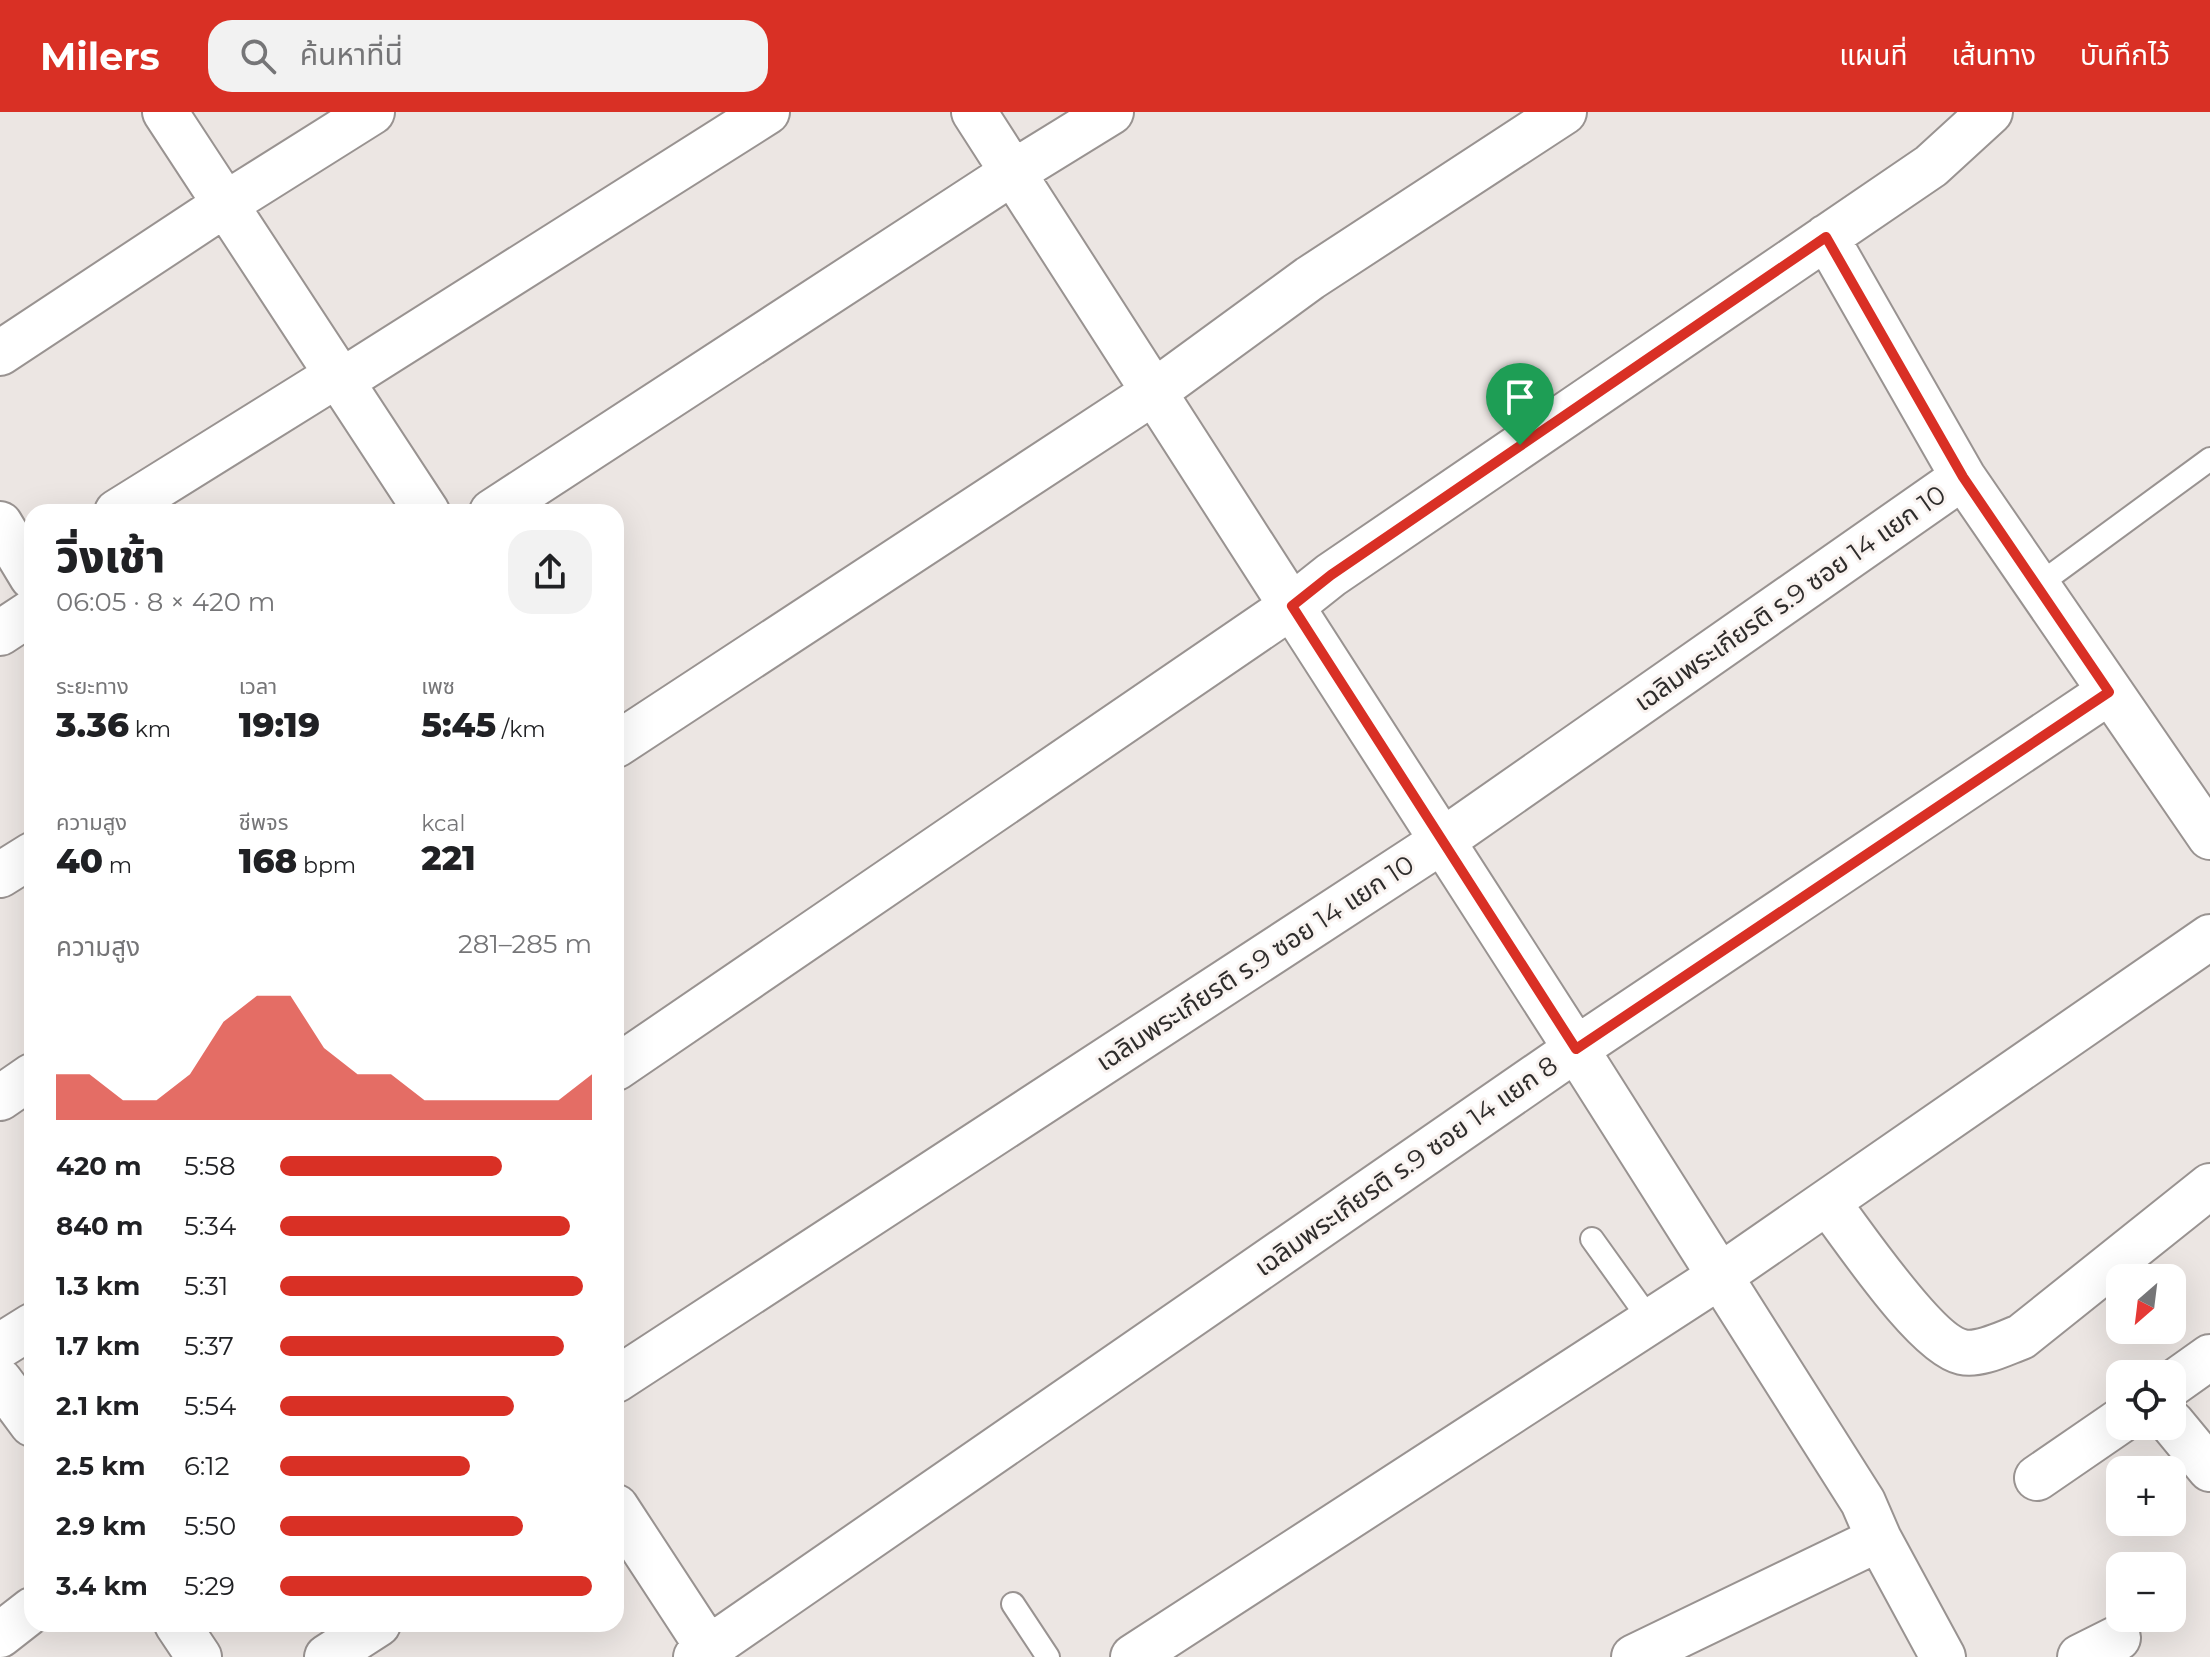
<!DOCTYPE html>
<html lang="th">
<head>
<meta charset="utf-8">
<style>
	:root { --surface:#fff; --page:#f2f2f2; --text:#202124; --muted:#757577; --accent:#d93025 }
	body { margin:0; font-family:Montserrat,"Noto Sans Thai",sans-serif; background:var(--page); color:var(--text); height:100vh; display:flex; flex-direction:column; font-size:30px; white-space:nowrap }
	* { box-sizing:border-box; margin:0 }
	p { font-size:26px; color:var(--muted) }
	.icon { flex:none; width:44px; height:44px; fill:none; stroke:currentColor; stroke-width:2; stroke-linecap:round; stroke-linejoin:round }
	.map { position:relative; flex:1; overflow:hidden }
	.side { position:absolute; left:24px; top:392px; width:600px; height:1128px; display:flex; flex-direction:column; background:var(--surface); border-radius:24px; box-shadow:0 8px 32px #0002 }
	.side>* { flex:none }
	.needle { width:52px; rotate:208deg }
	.fabs { position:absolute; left:2106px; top:1152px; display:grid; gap:16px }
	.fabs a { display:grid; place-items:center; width:80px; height:80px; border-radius:16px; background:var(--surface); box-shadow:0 8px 32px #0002; font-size:40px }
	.pin { position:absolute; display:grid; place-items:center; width:68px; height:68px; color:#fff; margin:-82px -34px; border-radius:50% 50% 50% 0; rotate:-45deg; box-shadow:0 0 8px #0007 }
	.pin .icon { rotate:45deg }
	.round { display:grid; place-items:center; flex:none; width:84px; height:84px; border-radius:24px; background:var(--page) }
	.summary { display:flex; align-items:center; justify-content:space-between; height:136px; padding:0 32px }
	h1 { font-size:44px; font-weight:800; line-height:60px }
	.metrics { display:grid; grid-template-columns:repeat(3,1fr); gap:12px; height:136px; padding:8px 32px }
	.metrics div { display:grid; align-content:center }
	.metrics b { font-size:34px; font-weight:800 }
	.metrics small { font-size:22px; font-weight:400 }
	.metrics p { font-size:22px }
	.chart { height:224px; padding:16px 32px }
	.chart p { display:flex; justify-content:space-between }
	.chart svg { width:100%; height:144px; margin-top:8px; fill:var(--accent); opacity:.7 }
	ul { padding:0 32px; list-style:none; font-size:26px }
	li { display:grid; grid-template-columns:128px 96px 1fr; align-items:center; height:60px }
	li i { height:20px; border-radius:10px; background:var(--accent) }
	header { display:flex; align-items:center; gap:48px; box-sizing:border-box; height:112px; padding:0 40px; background:var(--accent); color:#fff }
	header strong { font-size:38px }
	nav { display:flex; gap:44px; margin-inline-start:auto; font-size:28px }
	.search { width:560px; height:72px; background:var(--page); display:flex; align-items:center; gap:20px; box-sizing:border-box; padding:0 28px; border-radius:24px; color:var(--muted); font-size:30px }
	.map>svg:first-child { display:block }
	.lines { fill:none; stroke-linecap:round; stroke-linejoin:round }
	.lane-casing { stroke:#999391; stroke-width:26 }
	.street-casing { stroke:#999391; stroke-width:48 }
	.lane { stroke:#fff; stroke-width:22 }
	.street { stroke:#fff; stroke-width:44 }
	.route-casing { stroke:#fff; stroke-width:16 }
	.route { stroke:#d93025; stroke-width:10 }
	.labels { text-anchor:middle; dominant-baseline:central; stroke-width:6; stroke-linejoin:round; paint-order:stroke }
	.street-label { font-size:26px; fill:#2f2d2c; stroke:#f9f3f0 }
</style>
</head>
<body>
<header>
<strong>Milers</strong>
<div class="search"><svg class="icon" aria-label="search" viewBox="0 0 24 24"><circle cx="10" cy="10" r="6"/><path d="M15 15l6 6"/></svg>ค้นหาที่นี่</div>
<nav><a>แผนที่</a><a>เส้นทาง</a><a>บันทึกไว้</a></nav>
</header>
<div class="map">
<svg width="2210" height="1545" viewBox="0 0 2210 1545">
	<rect width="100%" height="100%" fill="#ece6e3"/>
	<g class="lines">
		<g class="lane-casing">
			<path id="lane" d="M 2037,474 L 2210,347
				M 1592,1127 L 1650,1208
				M 1013,1492 L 1048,1545"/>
		</g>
		<g class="street-casing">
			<path id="street" d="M 165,0 L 427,400
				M 974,0 L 1576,937 L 1863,1390 L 1879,1427 L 1943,1545
				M 1826,125 L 1963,365 L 2210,725
				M 0,241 L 224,93 L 372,0
				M 340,270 L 767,0
				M 117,400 L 337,263
				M 492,400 L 1012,61 L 1111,0
				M 0,412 L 32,465
				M 0,521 L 32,500
				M 616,633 L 1154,280 L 1310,166 L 1564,0
				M 0,763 L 32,743
				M 616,956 L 1292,494 L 1331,463 L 1931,54 L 1990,0
				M 0,986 L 32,964
				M 1828,1091 C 1853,1123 1925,1232 1962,1240 C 1980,1244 2004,1231 2021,1225 L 2210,1074
				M 0,1234 L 32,1214
				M 616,1268 L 1442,729 L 1963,365
				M 0,1269 L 32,1312
				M 2172,1272 L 2210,1245
				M 2172,1311 L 2210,1357
				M 2037,1366 L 2120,1309
				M 616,1395 L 714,1545
				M 177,1512 L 199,1545
				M 0,1523 L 32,1498
				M 327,1545 L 378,1512
				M 696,1545 L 1576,937 L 2109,580
				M 1133,1545 L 1720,1164 L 2210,825
				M 1634,1545 L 1879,1427
				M 2080,1545 L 2118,1526"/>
		</g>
		<use href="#lane" class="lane"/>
		<use href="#street" class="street"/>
	</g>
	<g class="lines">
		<g class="route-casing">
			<path id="route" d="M 1826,125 L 1963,365 L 2109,580 L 1576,937 L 1292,494 L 1331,463 Z"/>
		</g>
		<use href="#route" class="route"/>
	</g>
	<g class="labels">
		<g class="street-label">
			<text transform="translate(1790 486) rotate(-35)">เฉลิมพระเกียรติ ร.9 ซอย 14 แยก 10</text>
			<text transform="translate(1255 851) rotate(-33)">เฉลิมพระเกียรติ ร.9 ซอย 14 แยก 10</text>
			<text transform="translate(1406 1054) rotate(-35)">เฉลิมพระเกียรติ ร.9 ซอย 14 แยก 8</text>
		</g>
	</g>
</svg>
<div class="fabs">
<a><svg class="needle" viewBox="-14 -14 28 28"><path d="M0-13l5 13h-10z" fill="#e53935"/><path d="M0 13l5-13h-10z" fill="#757577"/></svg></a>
<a><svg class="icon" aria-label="locate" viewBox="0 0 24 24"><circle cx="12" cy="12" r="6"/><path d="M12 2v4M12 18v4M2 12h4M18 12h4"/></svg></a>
<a>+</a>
<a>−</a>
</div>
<div class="pin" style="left:1520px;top:333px;background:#1e9e55"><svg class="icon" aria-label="arrive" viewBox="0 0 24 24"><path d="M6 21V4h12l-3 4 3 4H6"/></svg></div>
<section class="side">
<div class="summary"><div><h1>วิ่งเช้า</h1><p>06:05 · 8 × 420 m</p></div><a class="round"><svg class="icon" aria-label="share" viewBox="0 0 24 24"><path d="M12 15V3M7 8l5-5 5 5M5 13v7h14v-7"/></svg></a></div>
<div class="metrics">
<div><p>ระยะทาง</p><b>3.36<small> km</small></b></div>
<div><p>เวลา</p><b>19:19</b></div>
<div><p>เพซ</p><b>5:45<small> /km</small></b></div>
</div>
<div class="metrics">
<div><p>ความสูง</p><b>40<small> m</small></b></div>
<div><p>ชีพจร</p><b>168<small> bpm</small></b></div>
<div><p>kcal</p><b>221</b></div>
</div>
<div class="chart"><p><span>ความสูง</span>281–285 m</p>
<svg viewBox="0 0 160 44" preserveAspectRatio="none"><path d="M0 44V30L10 30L20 38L30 38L40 30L50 14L60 6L70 6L80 22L90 30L100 30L110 38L120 38L130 38L140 38L150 38L160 30V44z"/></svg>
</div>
<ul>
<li><b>420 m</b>5:58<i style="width:71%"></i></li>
<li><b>840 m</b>5:34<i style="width:93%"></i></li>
<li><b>1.3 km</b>5:31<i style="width:97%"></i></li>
<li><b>1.7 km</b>5:37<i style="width:91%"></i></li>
<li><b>2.1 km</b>5:54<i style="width:75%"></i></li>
<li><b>2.5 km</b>6:12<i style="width:61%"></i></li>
<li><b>2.9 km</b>5:50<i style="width:78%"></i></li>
<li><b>3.4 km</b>5:29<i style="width:100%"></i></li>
</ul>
</section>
</div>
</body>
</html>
